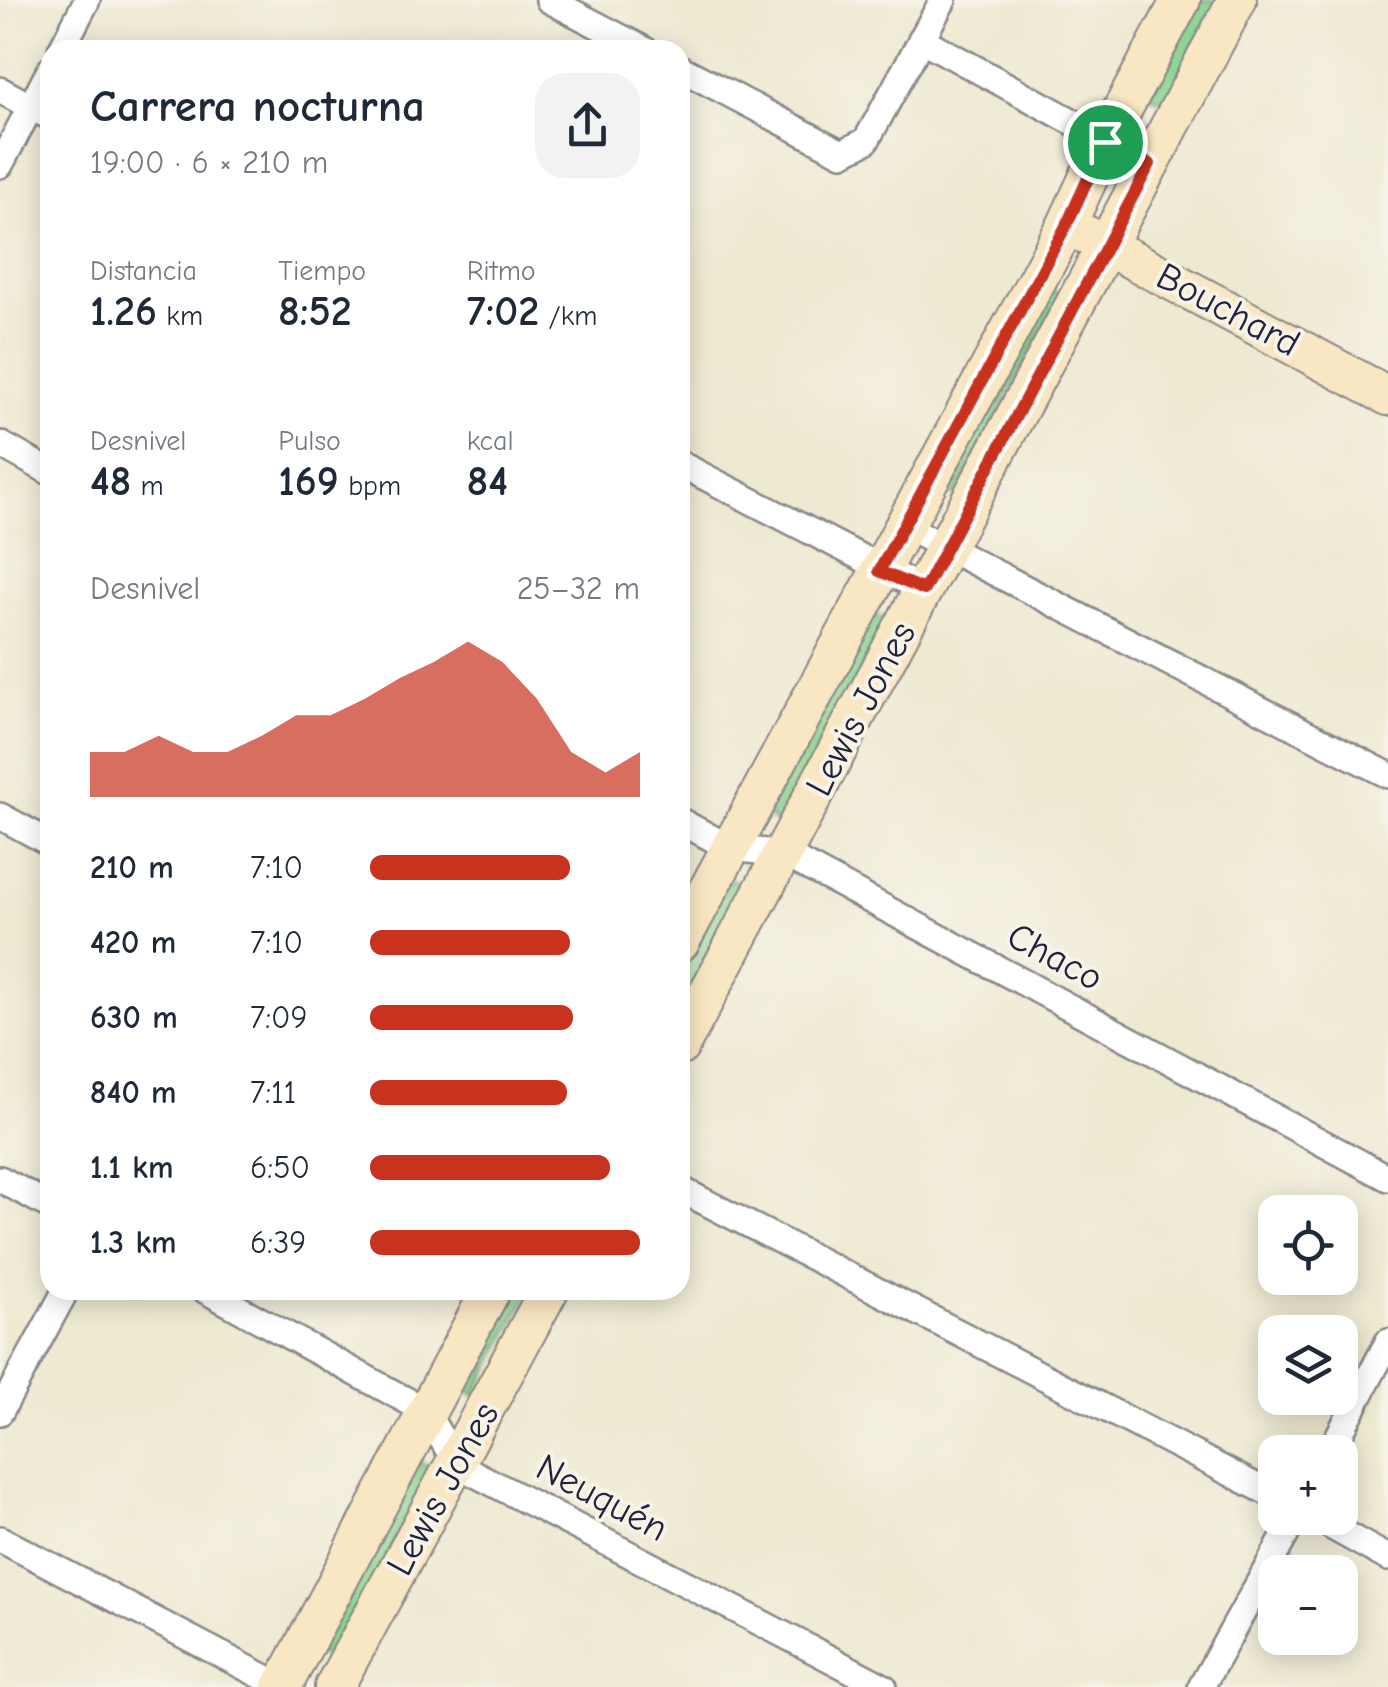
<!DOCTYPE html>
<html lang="es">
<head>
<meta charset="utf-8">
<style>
	:root { --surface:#fff; --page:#f2f2f3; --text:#1f2937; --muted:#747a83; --accent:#c8321e }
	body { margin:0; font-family:"Comic Neue",sans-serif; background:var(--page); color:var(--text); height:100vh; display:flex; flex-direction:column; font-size:38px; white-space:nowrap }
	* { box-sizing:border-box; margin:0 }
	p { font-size:32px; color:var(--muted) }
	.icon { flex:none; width:55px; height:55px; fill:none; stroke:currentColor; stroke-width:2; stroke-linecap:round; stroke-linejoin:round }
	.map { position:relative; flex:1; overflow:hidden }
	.sheet { position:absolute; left:40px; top:40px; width:650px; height:1260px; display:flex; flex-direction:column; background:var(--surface); border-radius:30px; box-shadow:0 5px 25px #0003 }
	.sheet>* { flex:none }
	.buttons { position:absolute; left:1258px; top:1195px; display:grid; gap:20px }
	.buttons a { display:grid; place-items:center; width:100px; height:100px; border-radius:20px; background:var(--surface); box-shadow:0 5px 25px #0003; font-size:50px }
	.pin { position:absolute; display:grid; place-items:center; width:85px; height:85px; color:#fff; margin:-42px; border:5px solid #fff; border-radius:50%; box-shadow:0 2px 10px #0007 }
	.round { display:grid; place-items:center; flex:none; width:105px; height:105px; border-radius:30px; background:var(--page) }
	.head { display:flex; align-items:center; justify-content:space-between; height:170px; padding:0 50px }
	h1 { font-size:45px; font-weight:600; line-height:75px }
	.figures { display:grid; grid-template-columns:repeat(3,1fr); gap:15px; height:170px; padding:10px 50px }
	.figures div { display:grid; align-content:center }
	.figures b { font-size:42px; font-weight:600 }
	.figures small { font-size:28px; font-weight:400 }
	.figures p { font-size:28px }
	.chart { height:280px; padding:20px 50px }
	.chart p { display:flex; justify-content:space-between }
	.chart svg { width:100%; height:180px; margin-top:10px; fill:var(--accent); opacity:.7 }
	ul { padding:0 50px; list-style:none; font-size:32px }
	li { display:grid; grid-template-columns:160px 120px 1fr; align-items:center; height:75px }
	li i { height:25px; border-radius:12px; background:var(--accent) }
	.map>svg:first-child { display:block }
	.green { fill:#87d290; stroke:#547a66; stroke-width:2.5 }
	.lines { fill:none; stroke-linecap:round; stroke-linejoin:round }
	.minor-casing { stroke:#888686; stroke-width:30 }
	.secondary-casing { stroke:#888686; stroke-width:42 }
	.minor { stroke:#fff; stroke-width:25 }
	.secondary { stroke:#f9e7c3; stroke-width:38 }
	.route-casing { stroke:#fff; stroke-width:20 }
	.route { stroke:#c8321e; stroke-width:12 }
	.labels { text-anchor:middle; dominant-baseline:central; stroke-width:8; stroke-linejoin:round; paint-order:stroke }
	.street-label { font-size:38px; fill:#22223b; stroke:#f7f3e8 }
</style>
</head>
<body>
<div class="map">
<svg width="1388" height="1687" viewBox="0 0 1388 1687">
	<rect width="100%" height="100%" fill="#f7f3e8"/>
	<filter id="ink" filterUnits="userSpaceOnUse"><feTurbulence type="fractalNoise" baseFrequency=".01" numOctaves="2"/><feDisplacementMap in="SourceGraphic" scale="20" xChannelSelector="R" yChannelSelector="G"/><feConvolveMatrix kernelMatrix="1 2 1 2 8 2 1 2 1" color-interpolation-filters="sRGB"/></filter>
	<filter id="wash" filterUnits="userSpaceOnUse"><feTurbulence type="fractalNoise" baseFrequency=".0048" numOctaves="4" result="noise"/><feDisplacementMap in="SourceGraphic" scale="40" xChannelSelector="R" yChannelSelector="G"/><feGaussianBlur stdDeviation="2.25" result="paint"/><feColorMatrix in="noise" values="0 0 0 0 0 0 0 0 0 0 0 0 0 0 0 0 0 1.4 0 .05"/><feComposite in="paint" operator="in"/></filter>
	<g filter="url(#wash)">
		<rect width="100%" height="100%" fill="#eee9d1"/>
		<path class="green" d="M 1199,0 L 1219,0 L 1165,102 L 1149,94 Z
			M 1045,286 L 1061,295 L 955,496 L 939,488 Z
			M 871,613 L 887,621 L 781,824 L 764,815 Z
			M 729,878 L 744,887 L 680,1009 L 680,971 Z
			M 510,1290 L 531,1290 L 475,1395 L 459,1387 Z
			M 417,1461 L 433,1469 L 332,1661 L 315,1652 Z"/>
	</g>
	<g filter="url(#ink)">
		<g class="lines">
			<g class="minor-casing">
				<path id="minor" d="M 549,0 L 645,50
					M 921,39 L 1150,164
					M 61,50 L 87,0
					M 680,68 L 842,153 L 866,141 L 943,0
					M 0,90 L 50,117
					M 0,165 L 50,70
					M 0,444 L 50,472
					M 680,464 L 924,590
					M 904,526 L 1388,775
					M 0,816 L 50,843
					M 680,821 L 730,848 L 784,854 L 1388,1178
					M 0,1179 L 50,1206
					M 680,1189 L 1275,1496
					M 205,1290 L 424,1410 L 458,1465 L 884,1687
					M 0,1412 L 66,1290
					M 1330,1452 L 1388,1342
					M 1316,1518 L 1388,1558
					M 0,1539 L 283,1687
					M 1201,1687 L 1295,1518"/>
			</g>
			<g class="secondary-casing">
				<path id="secondary" d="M 1086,235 L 1388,396
					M 680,942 L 1066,226 L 1105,142 L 1181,0
					M 680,1046 L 1237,0
					M 282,1687 L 491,1290
					M 334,1687 L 549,1290"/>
			</g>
			<use href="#minor" class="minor"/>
			<use href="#secondary" class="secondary"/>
		</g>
	</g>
	<g class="lines" filter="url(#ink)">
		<g class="route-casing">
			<path id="route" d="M 1105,142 L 1150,164 L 924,590 L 879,571 L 1066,226 Z"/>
		</g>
		<use href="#route" class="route"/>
	</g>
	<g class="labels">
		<g class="street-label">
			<text transform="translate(1228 310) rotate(28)">Bouchard</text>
			<text transform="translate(861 709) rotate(-62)">Lewis Jones</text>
			<text transform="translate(1055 957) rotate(28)">Chaco</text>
			<text transform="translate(443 1489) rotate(-61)">Lewis Jones</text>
			<text transform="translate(602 1498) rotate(28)">Neuquén</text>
		</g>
	</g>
</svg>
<div class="buttons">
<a><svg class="icon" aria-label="locate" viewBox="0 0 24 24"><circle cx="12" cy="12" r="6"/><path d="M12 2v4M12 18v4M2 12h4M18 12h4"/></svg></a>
<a><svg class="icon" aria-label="layers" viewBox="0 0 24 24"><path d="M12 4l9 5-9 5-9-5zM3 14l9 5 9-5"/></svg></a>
<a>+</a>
<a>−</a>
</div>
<div class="pin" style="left:1105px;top:142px;background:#1e9e55"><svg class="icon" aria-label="arrive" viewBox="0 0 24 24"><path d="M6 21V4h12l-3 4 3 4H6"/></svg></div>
<section class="sheet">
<div class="head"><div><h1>Carrera nocturna</h1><p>19:00 · 6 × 210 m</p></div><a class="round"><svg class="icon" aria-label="share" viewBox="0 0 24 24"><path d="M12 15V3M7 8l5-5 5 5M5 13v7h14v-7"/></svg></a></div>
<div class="figures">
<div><p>Distancia</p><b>1.26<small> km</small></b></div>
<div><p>Tiempo</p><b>8:52</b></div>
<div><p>Ritmo</p><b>7:02<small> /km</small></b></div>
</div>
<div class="figures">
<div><p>Desnivel</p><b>48<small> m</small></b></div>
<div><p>Pulso</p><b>169<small> bpm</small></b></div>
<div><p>kcal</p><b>84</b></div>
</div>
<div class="chart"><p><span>Desnivel</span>25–32 m</p>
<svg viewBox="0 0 160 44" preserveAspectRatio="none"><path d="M0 44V33L10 33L20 29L30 33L40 33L50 29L60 24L70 24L80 20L90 15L100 11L110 6L120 11L130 20L140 33L150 38L160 33V44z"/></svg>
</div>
<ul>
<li><b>210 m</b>7:10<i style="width:74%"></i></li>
<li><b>420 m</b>7:10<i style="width:74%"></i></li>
<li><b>630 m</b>7:09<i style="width:75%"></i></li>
<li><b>840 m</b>7:11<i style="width:73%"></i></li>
<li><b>1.1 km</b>6:50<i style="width:89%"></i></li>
<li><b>1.3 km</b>6:39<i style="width:100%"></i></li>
</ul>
</section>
</div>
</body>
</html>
